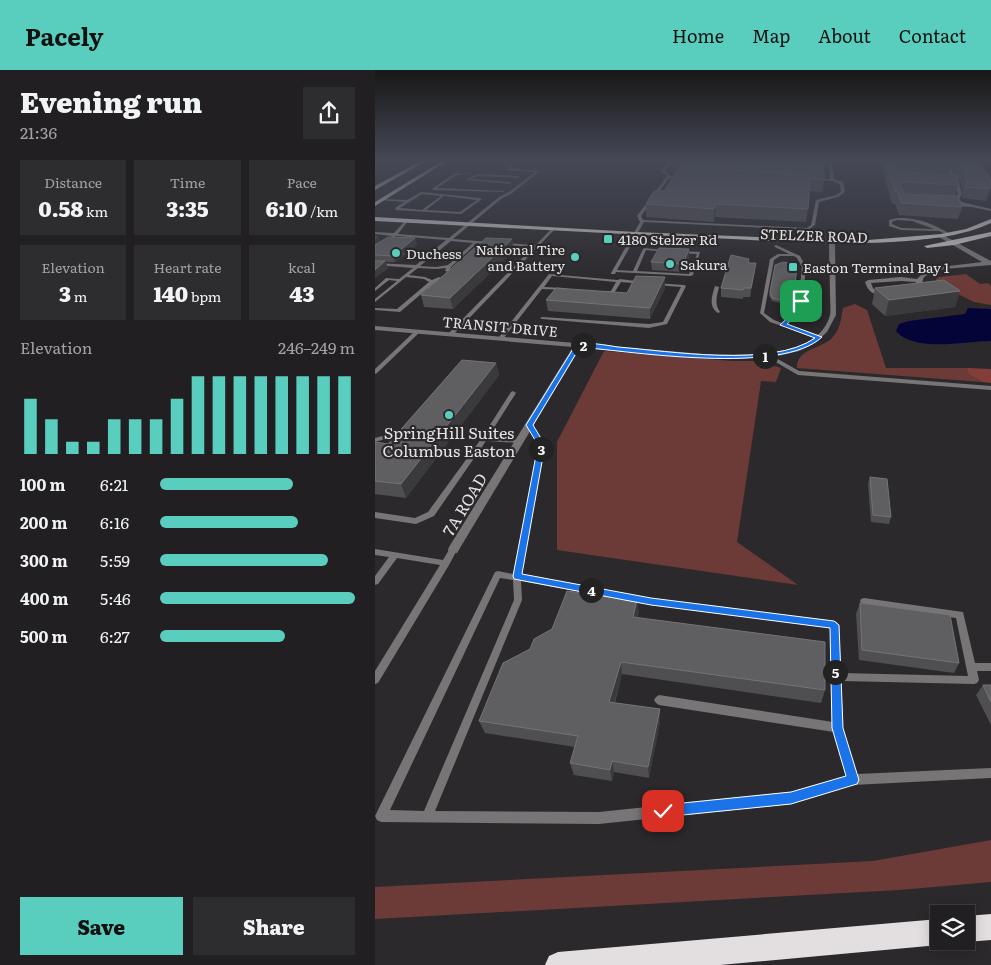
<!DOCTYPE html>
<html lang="en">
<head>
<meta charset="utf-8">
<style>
	:root { --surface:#211f21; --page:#2d2c2e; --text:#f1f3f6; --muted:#a2a2a5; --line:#3e3d3f; --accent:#59cebf }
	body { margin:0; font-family:Literata,serif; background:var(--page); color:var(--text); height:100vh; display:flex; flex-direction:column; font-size:19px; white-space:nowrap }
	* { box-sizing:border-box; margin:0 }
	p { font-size:16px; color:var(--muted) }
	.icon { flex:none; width:28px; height:28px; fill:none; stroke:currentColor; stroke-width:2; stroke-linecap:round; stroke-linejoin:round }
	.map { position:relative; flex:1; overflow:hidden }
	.drawer { display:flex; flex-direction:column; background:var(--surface); width:375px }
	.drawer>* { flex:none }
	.controls { position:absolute; left:555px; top:835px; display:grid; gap:10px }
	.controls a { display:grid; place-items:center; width:45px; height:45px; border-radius:0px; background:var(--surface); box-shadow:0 2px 12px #0003,0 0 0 1px var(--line); font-size:25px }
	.pin { position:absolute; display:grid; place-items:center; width:42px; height:42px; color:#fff; margin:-21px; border-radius:10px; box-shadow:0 2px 8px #0006 }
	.km { position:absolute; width:25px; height:25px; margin:-12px; border-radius:50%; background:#222; color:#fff; font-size:14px; line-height:25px; text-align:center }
	.round { display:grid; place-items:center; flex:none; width:52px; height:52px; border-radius:0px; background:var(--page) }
	.head { display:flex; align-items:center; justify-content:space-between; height:85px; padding:0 20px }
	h1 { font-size:28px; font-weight:800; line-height:38px }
	.stats { display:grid; grid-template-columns:repeat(3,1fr); gap:8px; height:85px; padding:5px 20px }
	.stats div { display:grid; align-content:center; border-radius:0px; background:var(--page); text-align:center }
	.stats b { font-size:21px; font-weight:800 }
	.stats small { font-size:14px; font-weight:400 }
	.stats p { font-size:14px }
	.chart { height:140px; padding:10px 20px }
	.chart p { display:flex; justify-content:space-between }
	.chart svg { width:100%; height:90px; margin-top:5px; stroke:var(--accent); stroke-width:6 }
	.cta { display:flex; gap:10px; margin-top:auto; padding:10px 20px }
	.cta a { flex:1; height:58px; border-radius:0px; background:var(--accent); color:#111; font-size:20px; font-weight:800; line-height:58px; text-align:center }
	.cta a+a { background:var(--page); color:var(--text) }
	ul { padding:0 20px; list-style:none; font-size:16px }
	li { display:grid; grid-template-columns:80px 60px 1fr; align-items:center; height:38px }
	li i { height:12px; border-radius:6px; background:var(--accent) }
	header { display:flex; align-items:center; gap:30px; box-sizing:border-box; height:70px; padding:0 25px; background:var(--accent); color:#111 }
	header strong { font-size:24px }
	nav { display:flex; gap:28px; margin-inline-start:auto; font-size:18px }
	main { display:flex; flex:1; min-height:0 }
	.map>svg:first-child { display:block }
	.green { fill:#6c3b38 }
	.forest { fill:#833e3b }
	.water { fill:#040438 }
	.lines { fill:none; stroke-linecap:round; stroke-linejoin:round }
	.lane { fill:#777576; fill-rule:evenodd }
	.street { fill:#777576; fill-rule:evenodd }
	.primary { fill:#c5c0c2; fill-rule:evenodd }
	.highway { fill:#e3dee0; fill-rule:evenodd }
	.wall { fill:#4f4e51; fill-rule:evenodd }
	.shaded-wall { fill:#3a393c }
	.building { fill:#5f5e61; stroke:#747376 }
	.route { fill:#1a73e8; stroke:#fff }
	.poi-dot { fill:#59cebf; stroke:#2c292c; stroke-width:2 }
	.labels { text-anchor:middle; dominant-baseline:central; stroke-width:4.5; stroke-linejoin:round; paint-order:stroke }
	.far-street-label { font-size:14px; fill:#e5e3e5; stroke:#2c292c }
	.far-poi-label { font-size:14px; fill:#e5e3e5; stroke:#2c292c; text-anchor:start }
	.poi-label { font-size:16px; fill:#e5e3e5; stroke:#2c292c }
	.street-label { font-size:16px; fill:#e5e3e5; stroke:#2c292c }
</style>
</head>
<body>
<header>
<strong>Pacely</strong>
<nav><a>Home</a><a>Map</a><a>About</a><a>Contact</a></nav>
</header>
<main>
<section class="drawer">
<div class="head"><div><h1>Evening run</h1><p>21:36</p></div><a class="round"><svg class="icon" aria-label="share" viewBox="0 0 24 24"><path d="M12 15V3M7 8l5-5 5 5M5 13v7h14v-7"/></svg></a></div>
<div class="stats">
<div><p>Distance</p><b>0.58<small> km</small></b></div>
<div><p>Time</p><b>3:35</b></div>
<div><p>Pace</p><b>6:10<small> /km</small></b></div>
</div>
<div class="stats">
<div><p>Elevation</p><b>3<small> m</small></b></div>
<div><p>Heart rate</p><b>140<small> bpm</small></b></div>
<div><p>kcal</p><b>43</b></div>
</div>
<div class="chart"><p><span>Elevation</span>246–249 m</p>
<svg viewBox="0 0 160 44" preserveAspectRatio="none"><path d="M5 44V17M15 44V27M25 44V38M35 44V38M45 44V27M55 44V27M65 44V27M75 44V17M85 44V6M95 44V6M105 44V6M115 44V6M125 44V6M135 44V6M145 44V6M155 44V6"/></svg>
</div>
<ul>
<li><b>100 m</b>6:21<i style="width:68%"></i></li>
<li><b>200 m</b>6:16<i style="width:71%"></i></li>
<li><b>300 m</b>5:59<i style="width:86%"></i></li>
<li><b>400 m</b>5:46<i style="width:100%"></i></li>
<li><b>500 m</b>6:27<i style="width:64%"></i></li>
</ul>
<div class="cta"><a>Save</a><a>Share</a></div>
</section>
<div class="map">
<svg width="616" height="895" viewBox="0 0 616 895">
	<rect width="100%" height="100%" fill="#2c292c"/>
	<path class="green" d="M 591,204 L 605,214 L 613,213 L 616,216 L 616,235 L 599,232 L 561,213 L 561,209 L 564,207 Z
		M 480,234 L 492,240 L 511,298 L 593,298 L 593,304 L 607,312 L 422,298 C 421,279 446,279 457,268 C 465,260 466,249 468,238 Z
		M 229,281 L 357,291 L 381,291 L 406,298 L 401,312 L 386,311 L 362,472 L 423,515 L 182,480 L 182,372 Z
		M 616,770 L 616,812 L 524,820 L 0,849 L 0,817 L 498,791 Z"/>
	<path class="forest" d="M 593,298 L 616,299 L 616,313 L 607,312 L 593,304 Z"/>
	<path class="water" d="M 593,238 L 616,239 L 616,271 C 590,271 539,283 521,261 L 524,254 L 534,251 L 590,244 Z"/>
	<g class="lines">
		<path class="lane" d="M 142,90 L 144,90 L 135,98 L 165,101 L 136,124 L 126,129 L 78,169 L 115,172 L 117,173 L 116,174 L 102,173 L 76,197 L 74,202 L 70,201 L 71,198 L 61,199 L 43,198 L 34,205 L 50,207 L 57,210 L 64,207 L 66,208 L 59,213 L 25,242 L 0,240 L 0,238 L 22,239 L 54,212 L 49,209 L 31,207 L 0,232 L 0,229 L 22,211 L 14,210 L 0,221 L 0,218 L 11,208 L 24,209 L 38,198 L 0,195 L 0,193 L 41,195 L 71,170 L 21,166 L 18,168 L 16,167 L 17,166 L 0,164 L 0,162 L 19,163 L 31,150 L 33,151 L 23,164 L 74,168 L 124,127 L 134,122 L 160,102 L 131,100 ZM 76,171 L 98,173 L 73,195 L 61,197 L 45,196 Z
			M 296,90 L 298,90 L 290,101 L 295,106 L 309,108 L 294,108 L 266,146 L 268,150 L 432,158 L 436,155 L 441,130 L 461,125 L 466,122 L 465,114 L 457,111 L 438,109 L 455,109 L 454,90 L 456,90 L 459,109 L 468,112 L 470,122 L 463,127 L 444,132 L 440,155 L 433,160 L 269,152 L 242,200 L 258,201 L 268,179 L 270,178 L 294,181 L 292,182 L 271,180 L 262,201 L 314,204 L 322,184 L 304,183 L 302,182 L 304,181 L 325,182 L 318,205 L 316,206 L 241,202 L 240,204 L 236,204 L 236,203 L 265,152 L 262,146 L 292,106 L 286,101 Z
			M 80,103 L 97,104 L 82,105 L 62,118 L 130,121 L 128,122 L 58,120 L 58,118 Z
			M 103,104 L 143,106 L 145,107 L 143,108 L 103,106 L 96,109 L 136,112 L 135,114 L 90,110 Z
			M 46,122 L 105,128 L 107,129 L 86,144 L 21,140 L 20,138 L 29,132 L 5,130 L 7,129 L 32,130 ZM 47,124 L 66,126 L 47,140 L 25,138 ZM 69,126 L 102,130 L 85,142 L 51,140 Z
			M 522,148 C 541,147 560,154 575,164 L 572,165 L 564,161 L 526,160 L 514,156 L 514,150 ZM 522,150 L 537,151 L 559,159 L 526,158 L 517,154 L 517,152 Z
			M 177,158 L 180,159 L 78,265 L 74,265 L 74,263 L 158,177 L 129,175 L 128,175 L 128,173 L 161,175 Z
			M 401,175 L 425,186 L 431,197 L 427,236 L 421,246 L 412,254 L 446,266 L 446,268 L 442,268 L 395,252 L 385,243 L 395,189 L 403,184 L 414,184 L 400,177 L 399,176 ZM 405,186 L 419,186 L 422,188 L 427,197 L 423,236 L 417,244 L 407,253 L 399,250 L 389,243 L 399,190 Z
			M 174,204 L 243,210 L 245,209 L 268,212 L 270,213 L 268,214 L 246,212 L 239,223 L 227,223 L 225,222 L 225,221 L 236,221 L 241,212 L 177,206 L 169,217 L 189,218 L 191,219 L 191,220 L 167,219 L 128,269 L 124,269 L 124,267 Z
			M 280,213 L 309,215 L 311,216 L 292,254 L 274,258 L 167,249 L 165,248 L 167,247 L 274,254 L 288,252 L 306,217 L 282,215 L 280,215 Z
			M 340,216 L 344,217 C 342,226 339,234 345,242 L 343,243 C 333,236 337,226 340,216 Z
			M 41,260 L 46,261 L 2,303 L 0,304 L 0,299 Z
			M 394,284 L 424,301 L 616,316 L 616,320 L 423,305 L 392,287 L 392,285 Z
			M 138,321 L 141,323 L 113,367 L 143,370 L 145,371 L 146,372 L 145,373 L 111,371 L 59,446 L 41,454 L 0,448 L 0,442 L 40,448 L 53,442 L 106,369 L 136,322 Z
			M 154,353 L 156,354 L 170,375 L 146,505 L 276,529 L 459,551 L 462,552 L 463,555 L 466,603 L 593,606 L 581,548 L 489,534 L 486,533 L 485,531 L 486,529 L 489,528 L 588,542 L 600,593 L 616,593 L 616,601 L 602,601 L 604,610 L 602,613 L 599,614 L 466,611 L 468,658 L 482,704 L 616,698 L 616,708 L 478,715 L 416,734 L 224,754 L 6,752 L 2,750 L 0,746 L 2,742 L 120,502 L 123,501 L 138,504 L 164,375 L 151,355 ZM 125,508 L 138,510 L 139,530 L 49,741 L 15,740 ZM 146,511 L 276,535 L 455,558 L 458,652 L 284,625 L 281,627 L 279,630 L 281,633 L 284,635 L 459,662 L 472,706 L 416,722 L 224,742 L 60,741 L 147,530 Z
			M 29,360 L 31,361 L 31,363 L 0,372 L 0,368 Z
			M 78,477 L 81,478 L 82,480 L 74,495 L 3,613 L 0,614 L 0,601 L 65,495 L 22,488 L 3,514 L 0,515 L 0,506 L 14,487 L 0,485 L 0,479 L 68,490 L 75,478 Z"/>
		<path class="street" d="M 567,90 L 571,90 L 584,113 L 587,124 L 584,129 L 587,132 L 616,139 L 616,141 L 597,137 L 573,136 L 575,134 L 584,134 L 580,129 L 583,124 L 580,113 Z
			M 566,164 L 616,191 L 616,195 L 569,199 L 554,204 L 549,207 L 545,218 L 536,222 L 533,220 L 540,216 L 541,212 L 526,211 L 496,213 L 498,218 L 503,222 L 514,222 L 514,224 C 502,226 494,225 490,212 L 493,210 L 526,207 L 542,209 L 550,201 L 557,198 L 607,192 L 564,167 Z
			M 457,170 L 460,172 L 461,245 L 452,262 L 440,273 L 424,281 L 403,286 L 363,289 L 328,288 L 205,278 L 82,483 L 74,483 L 73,480 L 74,477 L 198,277 L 0,260 L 0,256 L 328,284 C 363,285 444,290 455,245 C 456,239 455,232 455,226 C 455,208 454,190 454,172 Z"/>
		<path class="primary" d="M 48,90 L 53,90 L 0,120 L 0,116 Z
			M 69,90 L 74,90 L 0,136 L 0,132 Z
			M 0,147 L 261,162 L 457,170 L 493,170 L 566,164 L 591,159 L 616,149 L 616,153 C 587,166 563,168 532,171 C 466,176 401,171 336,168 C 224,163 112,157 0,151 Z
			M 616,162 L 616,166 L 579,175 L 552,178 L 549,176 Z"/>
		<path class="highway" d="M 616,844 L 616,870 L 591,872 L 590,871 L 591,871 L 591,846 Z
			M 564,849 L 564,871 L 573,871 L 564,875 L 345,895 L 170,895 L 174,886 L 183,882 Z"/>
	</g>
	<path class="wall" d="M 427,90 L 448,91 L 449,110 L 447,122 L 434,121 L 433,139 L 431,152 L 340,147 L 339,152 L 271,147 L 271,134 L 289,121 L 306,99 L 298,98 L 298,92 Z
		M 505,90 L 602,90 L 615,119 L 611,131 L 587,128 L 588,122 L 586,113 L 582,106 L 583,115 L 580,126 L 528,123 L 587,137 L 583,149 L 524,145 L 520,134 L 517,134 ZM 575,95 L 581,105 L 525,101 L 573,104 Z
		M 0,166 L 3,166 L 5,172 L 40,168 L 42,175 L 20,192 L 10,192 L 13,198 L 0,208 Z
		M 137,169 L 139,180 L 78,239 L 49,237 L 46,225 Z
		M 314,179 L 314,187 L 308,202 L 277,200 L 276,192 Z
		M 374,189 L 374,193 L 380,201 L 375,227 L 368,227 L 368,229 L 346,227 L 346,218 Z
		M 400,195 L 418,232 L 410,234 L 397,231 L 394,225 Z
		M 290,218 L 275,249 L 173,241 L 171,230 L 252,223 Z
		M 500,218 L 585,221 L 580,237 L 510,246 L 497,234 Z
		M 121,293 L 124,305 L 31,428 L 0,424 L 0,372 L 13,374 Z
		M 495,407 L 516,447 L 514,454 L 496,452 L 493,414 Z
		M 485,533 L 584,593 L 579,603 L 484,590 L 481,544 Z
		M 264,543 L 262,547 L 450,620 L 446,633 L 247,604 L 240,633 L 285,639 L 285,652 L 274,708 L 239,702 L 237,711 L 199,705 L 195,693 L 200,677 L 110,663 L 104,651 Z
		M 608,615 L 616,615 L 616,655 L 601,625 Z"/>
	<path class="shaded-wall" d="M 439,100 L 438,106 L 430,103 Z
		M 530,112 L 527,123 L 523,125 L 526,114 Z
		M 341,134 L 340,147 L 339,152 L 339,139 Z
		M 3,166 L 5,172 L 0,176 L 0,169 Z
		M 40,168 L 42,175 L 20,192 L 18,186 Z
		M 137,169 L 139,180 L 78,239 L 75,228 Z
		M 314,179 L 314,187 L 308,202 L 308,194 Z
		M 10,191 L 13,198 L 0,208 L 0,200 Z
		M 381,193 L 380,201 L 375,227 L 376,218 Z
		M 290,207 L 290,218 L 275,249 L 275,238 Z
		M 585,221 L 580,237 L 510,246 L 514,230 Z
		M 419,229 L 418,232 L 410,234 L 410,231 Z
		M 121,293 L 124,305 L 31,428 L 26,414 Z
		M 262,530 L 264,543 L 259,560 L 258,547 Z
		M 246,592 L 247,604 L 236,644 L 234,632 Z
		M 285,639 L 285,652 L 274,708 L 273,697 Z
		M 237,691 L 239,702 L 237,711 L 235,700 Z"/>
	<path class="building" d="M 299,90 L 427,90 L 448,91 L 448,100 L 439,100 L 430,103 L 306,98 L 310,93 L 298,92 Z
		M 510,90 L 573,90 L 576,93 L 523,91 L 520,93 L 525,102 L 582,105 L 583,115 L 530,112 L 526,114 L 529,124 L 582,126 L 587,137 L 526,133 L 523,122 L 520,122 Z
		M 581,90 L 602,90 L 616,109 L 615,119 L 590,117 L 592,112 L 589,102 Z
		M 303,99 L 431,104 L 449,101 L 449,110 L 435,109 L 433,139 L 341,134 L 339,139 L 271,134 L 279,121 L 289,121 Z
		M 13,167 L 40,168 L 18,186 L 0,185 L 0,175 Z
		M 111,168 L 137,169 L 75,228 L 46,225 Z
		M 284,178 L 314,179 L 308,194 L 276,192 Z
		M 356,185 L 374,189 L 373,193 L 381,193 L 376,218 L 369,218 L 368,220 L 346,218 Z
		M 0,191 L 10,191 L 0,200 Z
		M 408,192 L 422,194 L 419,229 L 410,231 L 397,228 L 395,222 L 400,195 Z
		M 261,206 L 290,207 L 275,238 L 171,230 L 181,218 L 252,223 Z
		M 569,210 L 585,221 L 514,230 L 500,218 Z
		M 87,290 L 121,293 L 26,414 L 0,411 L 0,372 L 13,374 Z
		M 495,407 L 512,409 L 516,447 L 498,445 Z
		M 192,521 L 262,530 L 258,547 L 450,572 L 450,620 L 246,592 L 234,632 L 285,639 L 273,697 L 237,691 L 235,700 L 195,693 L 203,666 L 104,651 L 128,593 L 155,579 L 159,569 L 177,559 Z
		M 485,533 L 575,545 L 584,593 L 487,580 Z
		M 608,615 L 616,615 L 616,632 Z"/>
	<linearGradient id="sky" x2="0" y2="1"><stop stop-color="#181718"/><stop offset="0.42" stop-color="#454956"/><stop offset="1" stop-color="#454956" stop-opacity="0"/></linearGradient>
	<rect width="616" height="215" fill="url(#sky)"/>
	<path class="route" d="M 424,230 L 428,231 L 421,246 L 412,254 L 447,267 C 407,305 259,282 205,277 L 158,355 L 170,375 L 147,504 L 276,528 L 459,551 L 464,555 L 468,658 L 484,710 L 482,714 L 416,734 L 288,747 L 283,745 L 282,741 L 283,737 L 288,735 L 416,722 L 471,706 L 457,658 L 455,558 L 276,535 L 139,509 L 138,506 L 163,375 L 151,355 L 201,274 C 215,272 230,275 243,277 C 294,281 398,298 440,268 L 405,255 L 417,244 Z"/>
	<g class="poi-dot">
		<rect x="228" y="164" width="10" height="10" rx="2.5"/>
		<circle cx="21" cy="183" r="5"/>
		<circle cx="200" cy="187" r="5"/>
		<circle cx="295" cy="194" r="5"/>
		<rect x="413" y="192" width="10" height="10" rx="2.5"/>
		<circle cx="74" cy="345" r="5"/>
	</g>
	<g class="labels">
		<g class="far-street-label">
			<text transform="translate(439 165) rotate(2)">STELZER ROAD</text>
			<text transform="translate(125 256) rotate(5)">TRANSIT DRIVE</text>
		</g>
		<g class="far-poi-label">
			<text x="243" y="169">4180 Stelzer Rd</text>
			<text x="190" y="179" text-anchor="end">National Tire<tspan x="190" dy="16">and Battery</tspan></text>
			<text x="31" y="183">Duchess</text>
			<text x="305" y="194">Sakura</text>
			<text x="428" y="197">Easton Terminal Bay 1</text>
		</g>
		<g class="poi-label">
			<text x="74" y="362">SpringHill Suites<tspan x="74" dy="18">Columbus Easton</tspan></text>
		</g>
		<g class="street-label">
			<text transform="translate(89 434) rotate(-59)">7A ROAD</text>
		</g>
	</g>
</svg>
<div class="controls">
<a><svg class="icon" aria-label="layers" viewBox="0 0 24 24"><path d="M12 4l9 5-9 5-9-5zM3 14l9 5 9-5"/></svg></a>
</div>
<div class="pin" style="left:426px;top:231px;background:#1e9e55"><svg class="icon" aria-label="arrive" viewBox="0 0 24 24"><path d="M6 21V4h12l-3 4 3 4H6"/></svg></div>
<div class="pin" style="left:288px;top:741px;background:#d93025"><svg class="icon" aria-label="check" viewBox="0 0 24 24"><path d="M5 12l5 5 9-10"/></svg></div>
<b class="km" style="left:390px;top:286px">1</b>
<b class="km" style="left:208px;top:275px">2</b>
<b class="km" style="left:166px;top:379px">3</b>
<b class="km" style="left:216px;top:520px">4</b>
<b class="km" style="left:460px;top:602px">5</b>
</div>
</main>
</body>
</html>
